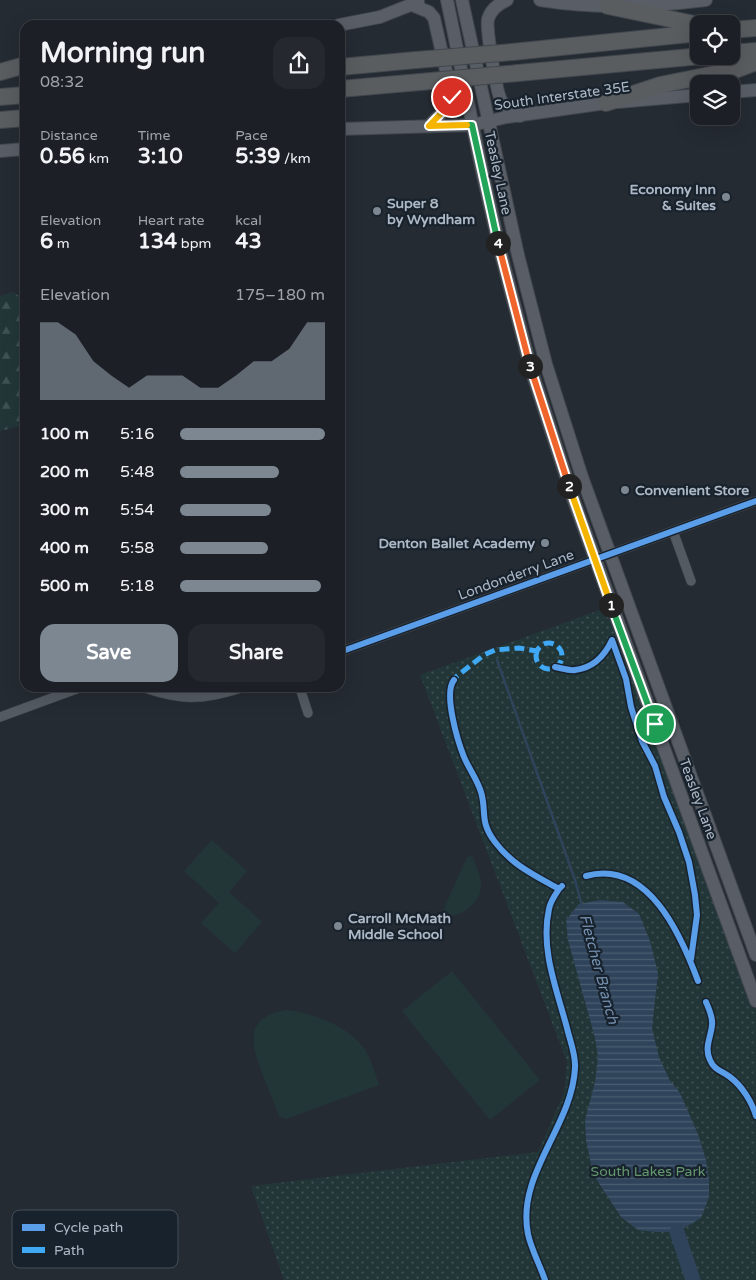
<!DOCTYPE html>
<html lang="en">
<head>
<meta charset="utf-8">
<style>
	:root { --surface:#1c2026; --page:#25282e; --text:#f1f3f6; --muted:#a0a3a7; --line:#3a3e43; --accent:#7d8792 }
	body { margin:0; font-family:"Varela Round",sans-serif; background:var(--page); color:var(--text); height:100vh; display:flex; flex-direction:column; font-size:19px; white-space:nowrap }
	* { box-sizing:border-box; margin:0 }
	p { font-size:16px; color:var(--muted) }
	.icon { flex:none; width:28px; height:28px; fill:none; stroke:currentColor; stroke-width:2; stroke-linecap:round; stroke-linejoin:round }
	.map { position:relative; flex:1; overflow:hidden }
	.details { position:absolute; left:20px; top:20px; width:325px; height:672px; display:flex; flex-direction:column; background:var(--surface); border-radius:15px; box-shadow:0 5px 20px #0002,0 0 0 1px var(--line) }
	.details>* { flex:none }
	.controls { position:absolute; left:690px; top:15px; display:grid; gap:10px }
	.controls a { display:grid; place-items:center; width:50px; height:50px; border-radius:10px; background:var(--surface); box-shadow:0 5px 20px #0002,0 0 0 1px var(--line); font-size:25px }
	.pin { position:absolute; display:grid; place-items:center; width:42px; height:42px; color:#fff; margin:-21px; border:2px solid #fff; border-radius:50%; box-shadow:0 1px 5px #0007 }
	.km { position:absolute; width:25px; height:25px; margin:-12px; border-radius:50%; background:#222; color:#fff; font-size:14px; line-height:25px; text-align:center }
	.round { display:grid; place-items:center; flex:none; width:52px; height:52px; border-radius:15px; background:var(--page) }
	.overview { display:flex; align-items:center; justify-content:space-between; height:85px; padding:0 20px }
	h1 { font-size:28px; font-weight:700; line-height:38px }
	.figures { display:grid; grid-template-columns:repeat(3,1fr); gap:8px; height:85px; padding:5px 20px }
	.figures div { display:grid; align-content:center }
	.figures b { font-size:21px; font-weight:700 }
	.figures small { font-size:14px; font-weight:400 }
	.figures p { font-size:14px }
	.chart { height:140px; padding:10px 20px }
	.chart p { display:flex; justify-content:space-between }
	.chart svg { width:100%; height:90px; margin-top:5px; fill:var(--accent); opacity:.7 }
	.cta { display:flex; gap:10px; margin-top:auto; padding:10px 20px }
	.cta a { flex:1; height:58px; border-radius:15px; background:var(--accent); color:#fff; font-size:20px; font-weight:700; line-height:58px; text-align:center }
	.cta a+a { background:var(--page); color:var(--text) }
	ul { padding:0 20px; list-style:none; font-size:16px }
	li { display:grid; grid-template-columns:80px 60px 1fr; align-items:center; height:38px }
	li i { height:12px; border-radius:6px; background:var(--accent) }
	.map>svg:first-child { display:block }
	.green { fill:#223638 }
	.forest { fill:url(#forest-firs) }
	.park { fill:url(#park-dots) }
	.water { fill:url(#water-rules) }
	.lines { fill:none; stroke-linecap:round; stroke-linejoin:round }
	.stream { stroke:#2f445b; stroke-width:2.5 }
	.river { stroke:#2f445b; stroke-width:15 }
	.street-casing { stroke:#42474d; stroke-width:10 }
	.secondary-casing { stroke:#42474d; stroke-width:14 }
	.highway-casing { stroke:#41474e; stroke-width:18 }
	.street { stroke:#545a62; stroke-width:9 }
	.secondary { stroke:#595e66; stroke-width:12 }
	.highway { stroke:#5a5d60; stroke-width:16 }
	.highway-bridge-casing { stroke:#41474e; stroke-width:18; stroke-linecap:butt }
	.highway-bridge { stroke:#5a5d60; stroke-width:16 }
	.quiet { stroke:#3fa9f5; stroke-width:5; stroke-dasharray:10 5; stroke-linecap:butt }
	.cycleway-casing { stroke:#18222d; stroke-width:9 }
	.cycleway { stroke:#5a9eea; stroke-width:6 }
	.split-1-casing { stroke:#fff; stroke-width:10 }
	.split-2-casing { stroke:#fff; stroke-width:10 }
	.split-3-casing { stroke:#fff; stroke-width:10 }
	.split-4-casing { stroke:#fff; stroke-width:10 }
	.split-5-casing { stroke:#fff; stroke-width:10 }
	.split-6-casing { stroke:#fff; stroke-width:10 }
	.split-1 { stroke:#22a559; stroke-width:6 }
	.split-2 { stroke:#f5b400; stroke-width:6 }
	.split-3 { stroke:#f0652b; stroke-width:6 }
	.split-4 { stroke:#f0652b; stroke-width:6 }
	.split-5 { stroke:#22a559; stroke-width:6 }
	.split-6 { stroke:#f5b400; stroke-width:6 }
	.poi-dot { fill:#7d8792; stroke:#18222d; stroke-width:2 }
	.labels { text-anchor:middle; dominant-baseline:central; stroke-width:4.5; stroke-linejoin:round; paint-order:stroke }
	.street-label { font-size:14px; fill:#adb8c6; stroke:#18222d }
	.poi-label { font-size:14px; font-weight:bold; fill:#adb8c6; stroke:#18222d; text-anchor:start }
	.park-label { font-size:14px; fill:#64976d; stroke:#18222d }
	.water-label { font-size:15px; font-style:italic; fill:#7490b0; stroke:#18222d }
	.key { fill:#18222d; stroke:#454f5b; stroke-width:1 }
	.key-label { font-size:14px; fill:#adb8c6 }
</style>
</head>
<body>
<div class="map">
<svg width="756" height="1280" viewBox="0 0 756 1280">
	<defs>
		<pattern id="forest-firs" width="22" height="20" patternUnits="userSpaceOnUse" patternTransform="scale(1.25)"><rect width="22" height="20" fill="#223638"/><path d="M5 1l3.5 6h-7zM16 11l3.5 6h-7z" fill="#3f5153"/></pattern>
		<pattern id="park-dots" width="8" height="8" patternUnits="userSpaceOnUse" patternTransform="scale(1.25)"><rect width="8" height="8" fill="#223638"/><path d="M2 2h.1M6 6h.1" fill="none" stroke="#3f5153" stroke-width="1.8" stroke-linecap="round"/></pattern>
		<pattern id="water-rules" width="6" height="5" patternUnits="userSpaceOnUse" patternTransform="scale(1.25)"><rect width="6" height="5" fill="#2f445b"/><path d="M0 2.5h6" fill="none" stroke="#4a5d71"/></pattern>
	</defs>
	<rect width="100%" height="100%" fill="#252b32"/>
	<path class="green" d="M 212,840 L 247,871 L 229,892 L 262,922 L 235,953 L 201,923 L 219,903 L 184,871 Z
		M 471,856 L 473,858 C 476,866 481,875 481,884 C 482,904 461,917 444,917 L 442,913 L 467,857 Z
		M 452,971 L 540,1080 L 490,1120 L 402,1011 Z
		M 287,1010 C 315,1014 346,1025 364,1048 C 371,1059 375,1073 379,1085 L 286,1119 L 279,1116 C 274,1102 268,1089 263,1075 C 250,1043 244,1017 287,1010 Z"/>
	<path class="forest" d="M 13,292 L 18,295 L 25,314 L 25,425 L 0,431 L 0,296 Z"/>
	<path class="park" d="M 611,606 L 756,1001 L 756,1280 L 284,1280 L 251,1186 L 538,1152 L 564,1093 L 567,1062 L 420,675 Z"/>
	<path class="water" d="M 600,900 L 623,902 L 639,914 L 650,941 L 658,973 L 652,1028 L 659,1057 L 669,1079 L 680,1093 L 698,1134 L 706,1160 L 709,1181 L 709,1197 L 701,1218 L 677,1232 L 657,1232 L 638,1230 L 621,1217 L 593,1174 L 586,1140 L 585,1120 L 595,1082 L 598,1057 L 595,1038 L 568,940 L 566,920 L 579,904 Z"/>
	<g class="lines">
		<path class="stream" d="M 497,660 L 575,880 L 582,906"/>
		<path class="river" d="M 677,1232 L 693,1280"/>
		<g class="street-casing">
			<path id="street" d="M 673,531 L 691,581
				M 340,652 L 756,501
				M 145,688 C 182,701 204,700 241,688
				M 300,688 L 308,713
				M 0,717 L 79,688"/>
		</g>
		<g class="secondary-casing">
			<path id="secondary" d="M 447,0 L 482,171 L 500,250 L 531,369 L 574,501 L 756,1001
				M 462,0 L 518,255 L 546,364 L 582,477 L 756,955
				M 507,0 C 498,4 491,9 488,19 C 486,28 496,93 502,102 C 506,108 514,112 520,116
				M 540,0 C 595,9 651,7 706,0
				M 412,5 L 429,12 L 434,18 L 452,97 L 450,105 L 429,126
				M 339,25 L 380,17 L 418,2
				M 731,92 L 756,90
				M 340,129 L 472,125 L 507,117 L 606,103 L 699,95
				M 0,151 L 25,149"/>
		</g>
		<g class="highway-casing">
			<path id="highway" d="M 608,6 L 699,25
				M 731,30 L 756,28
				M 512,52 L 699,33
				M 731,53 L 756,51
				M 340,67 L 416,60
				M 0,72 L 25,65
				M 518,73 L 701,56
				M 340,89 L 420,82
				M 0,97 L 25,95
				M 606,103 L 660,85 L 735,70 L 756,62
				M 0,120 L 25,118"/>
		</g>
		<use href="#street" class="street"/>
		<use href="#secondary" class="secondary"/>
		<use href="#highway" class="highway"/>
		<g class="highway-bridge-casing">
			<path id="highway-bridge" d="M 416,60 L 512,52
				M 420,82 L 518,73"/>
		</g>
		<use href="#highway-bridge" class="highway-bridge"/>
		<path class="quiet" d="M536 656a13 13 0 1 1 26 0a13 13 0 1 1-26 0Z
			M 451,683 L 457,676 L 484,655 L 495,650 L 519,648 L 537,651"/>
		<g class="cycleway-casing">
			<path id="cycleway" d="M 612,640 L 626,679 L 631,707 L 642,741 L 655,766 L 664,797 L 679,832 L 689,862 L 695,895 L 697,915 L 691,959
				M 340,652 L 756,501
				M 555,667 C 561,668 569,671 575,670 C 593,668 605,655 612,640
				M 454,680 C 443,693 458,742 464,757 C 469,769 477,779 481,792 C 487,812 479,821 495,842 C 512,865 534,875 559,889 L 562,886
				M 586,876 C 648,859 681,935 698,981
				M 706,1002 C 709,1009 713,1017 712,1025 C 711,1037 704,1048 710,1060 C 714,1070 722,1071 730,1077 C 742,1086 752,1102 756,1116
				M 545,1280 C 540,1265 531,1249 528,1234 C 516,1174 572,1127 575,1068 C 576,1055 570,1041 567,1028 C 557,990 540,949 549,909 C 550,902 555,895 559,889"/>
		</g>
		<use href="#cycleway" class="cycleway"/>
	</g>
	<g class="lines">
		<g class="split-1-casing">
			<path id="split-1" d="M 611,605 L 655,724"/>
		</g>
		<g class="split-2-casing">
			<path id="split-2" d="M 569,486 L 611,605"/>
		</g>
		<g class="split-3-casing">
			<path id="split-3" d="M 530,366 L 569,486"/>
		</g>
		<g class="split-4-casing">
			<path id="split-4" d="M 498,243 L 530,366"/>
		</g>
		<g class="split-5-casing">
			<path id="split-5" d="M 467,125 L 472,125 L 498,243"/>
		</g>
		<g class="split-6-casing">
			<path id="split-6" d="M 452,97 L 450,104 L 429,126 L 467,125"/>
		</g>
		<use href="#split-1" class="split-1"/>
		<use href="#split-2" class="split-2"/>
		<use href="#split-3" class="split-3"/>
		<use href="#split-4" class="split-4"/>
		<use href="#split-5" class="split-5"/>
		<use href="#split-6" class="split-6"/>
	</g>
	<g class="poi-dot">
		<circle cx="726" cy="197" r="5"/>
		<circle cx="377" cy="211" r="5"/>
		<circle cx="625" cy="490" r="5"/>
		<circle cx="545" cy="543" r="5"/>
		<circle cx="338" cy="926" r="5"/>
	</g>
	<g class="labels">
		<g class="street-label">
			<text transform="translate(562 96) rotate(-8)">South Interstate 35E</text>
			<text transform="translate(498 173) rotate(78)">Teasley Lane</text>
			<text transform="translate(516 575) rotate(-20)">Londonderry Lane</text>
			<text transform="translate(698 799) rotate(70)">Teasley Lane</text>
		</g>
		<g class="poi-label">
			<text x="716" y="189" text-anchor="end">Economy Inn<tspan x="716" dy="16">&amp; Suites</tspan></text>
			<text x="387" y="203">Super 8<tspan x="387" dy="16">by Wyndham</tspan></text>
			<text x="635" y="490">Convenient Store</text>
			<text x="535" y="543" text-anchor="end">Denton Ballet Academy</text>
			<text x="348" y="918">Carroll McMath<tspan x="348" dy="16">Middle School</tspan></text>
		</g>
		<g class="park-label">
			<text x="648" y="1171">South Lakes Park</text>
		</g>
		<g class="water-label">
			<text transform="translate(599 969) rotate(75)">Fletcher Branch</text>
		</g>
	</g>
	<rect x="12" y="1210" width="166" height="58" rx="8" class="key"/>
	<rect x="22" y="1224" width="23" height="7" fill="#5a9eea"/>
	<rect x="22" y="1247" width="23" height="6" fill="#3fa9f5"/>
	<g class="key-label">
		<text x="54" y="1232">Cycle path</text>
		<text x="54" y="1255">Path</text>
	</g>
</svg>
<div class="controls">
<a><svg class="icon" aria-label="locate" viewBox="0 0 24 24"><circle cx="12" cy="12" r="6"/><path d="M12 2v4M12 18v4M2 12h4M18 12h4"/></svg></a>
<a><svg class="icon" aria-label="layers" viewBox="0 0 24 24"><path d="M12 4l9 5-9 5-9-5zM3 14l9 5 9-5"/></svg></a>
</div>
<div class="pin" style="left:655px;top:724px;background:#1e9e55"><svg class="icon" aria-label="arrive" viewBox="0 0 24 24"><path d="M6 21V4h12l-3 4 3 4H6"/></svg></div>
<div class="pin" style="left:452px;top:97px;background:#d93025"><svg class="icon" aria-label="check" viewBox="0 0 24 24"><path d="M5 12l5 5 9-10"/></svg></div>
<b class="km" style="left:611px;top:605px">1</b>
<b class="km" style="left:569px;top:486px">2</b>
<b class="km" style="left:530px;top:366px">3</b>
<b class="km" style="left:498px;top:243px">4</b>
<section class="details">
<div class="overview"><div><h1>Morning run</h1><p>08:32</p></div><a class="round"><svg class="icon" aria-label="share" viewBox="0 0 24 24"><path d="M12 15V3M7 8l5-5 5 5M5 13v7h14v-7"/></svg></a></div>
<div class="figures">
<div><p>Distance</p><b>0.56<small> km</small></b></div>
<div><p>Time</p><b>3:10</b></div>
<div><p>Pace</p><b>5:39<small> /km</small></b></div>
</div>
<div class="figures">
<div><p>Elevation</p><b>6<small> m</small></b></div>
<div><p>Heart rate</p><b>134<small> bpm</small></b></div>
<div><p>kcal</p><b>43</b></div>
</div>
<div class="chart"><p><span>Elevation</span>175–180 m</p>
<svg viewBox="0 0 160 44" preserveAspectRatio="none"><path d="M0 44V6L10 6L20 12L30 25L40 32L50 38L60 32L70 32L80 32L90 38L100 38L110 32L120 25L130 25L140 19L150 6L160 6V44z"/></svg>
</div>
<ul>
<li><b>100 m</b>5:16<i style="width:100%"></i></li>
<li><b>200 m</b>5:48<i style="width:68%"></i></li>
<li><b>300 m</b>5:54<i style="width:63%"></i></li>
<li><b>400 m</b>5:58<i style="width:61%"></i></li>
<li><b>500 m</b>5:18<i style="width:97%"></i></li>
</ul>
<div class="cta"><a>Save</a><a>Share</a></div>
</section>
</div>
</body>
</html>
